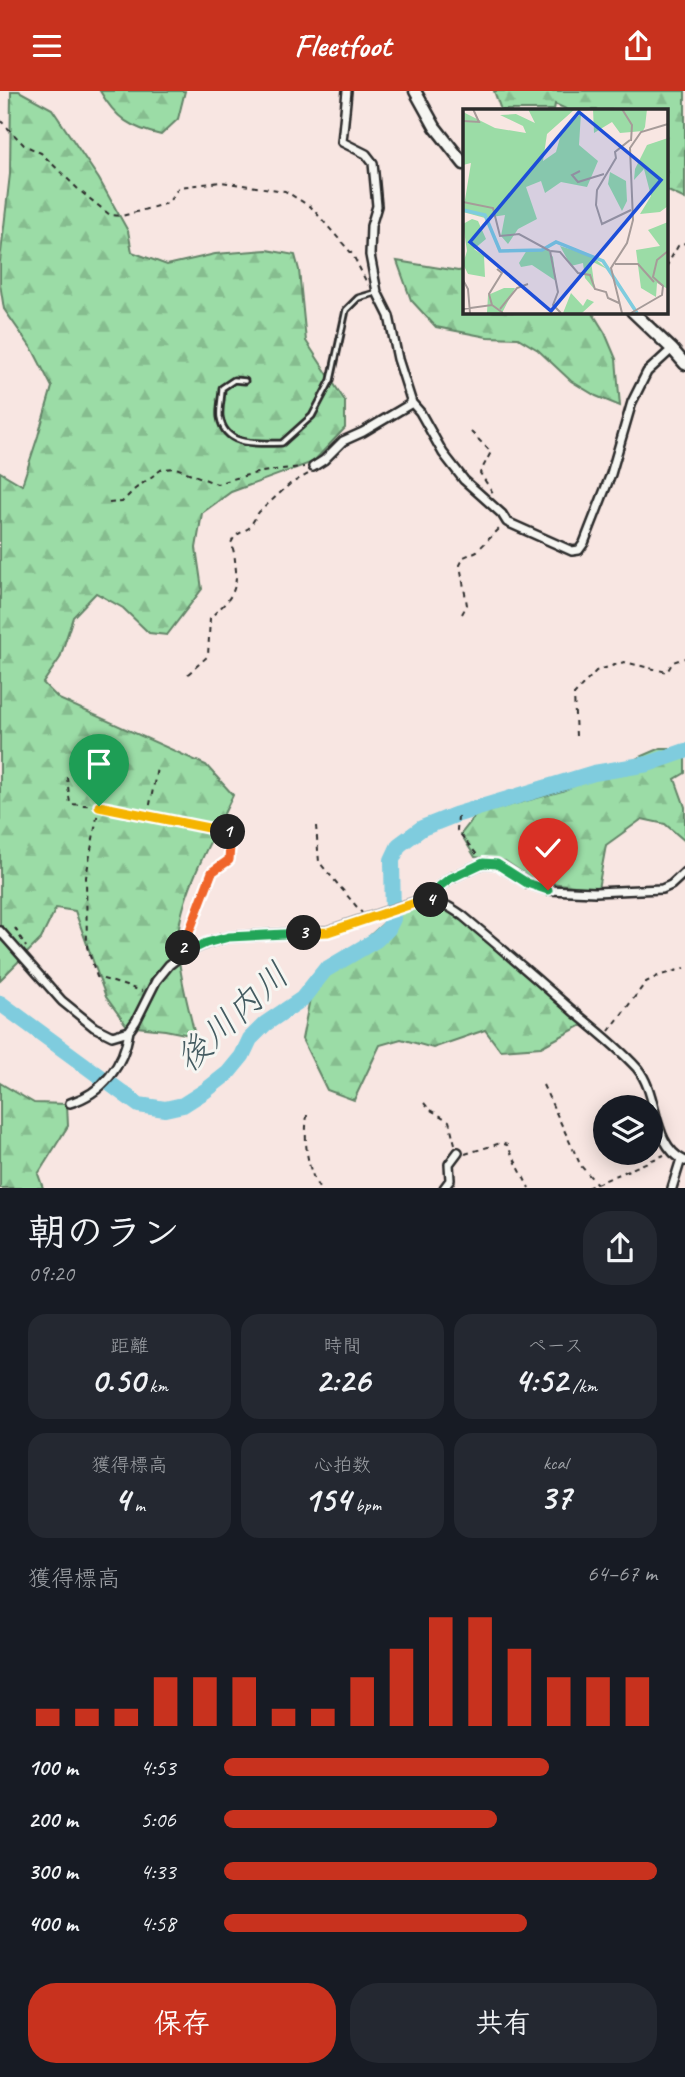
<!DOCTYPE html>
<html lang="ja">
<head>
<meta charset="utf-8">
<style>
	:root { --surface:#171b24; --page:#242831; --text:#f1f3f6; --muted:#9ea1a6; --accent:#c8321e }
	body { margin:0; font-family:Caveat,"Klee One",sans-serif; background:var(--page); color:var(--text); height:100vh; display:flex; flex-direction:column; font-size:26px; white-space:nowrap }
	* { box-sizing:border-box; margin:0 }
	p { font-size:23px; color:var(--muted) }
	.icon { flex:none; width:38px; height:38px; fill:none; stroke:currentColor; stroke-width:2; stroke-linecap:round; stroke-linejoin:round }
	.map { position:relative; height:1097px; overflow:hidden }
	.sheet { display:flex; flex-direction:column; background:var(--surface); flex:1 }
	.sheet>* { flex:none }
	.fabs { position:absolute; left:593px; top:1004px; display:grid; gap:14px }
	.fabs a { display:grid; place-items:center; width:70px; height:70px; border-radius:50%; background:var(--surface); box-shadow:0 4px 18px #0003; font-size:35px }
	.pin { position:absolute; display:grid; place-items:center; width:60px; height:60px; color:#fff; margin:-72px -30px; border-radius:50% 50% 50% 0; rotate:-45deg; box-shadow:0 0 7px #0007 }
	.pin .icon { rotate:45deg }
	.km { position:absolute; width:35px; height:35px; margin:-18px; border-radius:50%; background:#222; color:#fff; font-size:19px; line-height:35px; text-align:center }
	.round { display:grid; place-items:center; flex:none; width:74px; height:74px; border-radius:28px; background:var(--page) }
	.overview { display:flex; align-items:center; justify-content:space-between; height:119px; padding:0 28px }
	h1 { font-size:38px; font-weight:700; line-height:52px }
	.metrics { display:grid; grid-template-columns:repeat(3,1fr); gap:10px; height:119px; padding:7px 28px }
	.metrics div { display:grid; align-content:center; border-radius:18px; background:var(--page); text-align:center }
	.metrics b { font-size:35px; font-weight:700 }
	.metrics small { font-size:19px; font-weight:400 }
	.metrics p { font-size:19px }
	.chart { height:196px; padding:14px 28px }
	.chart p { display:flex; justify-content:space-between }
	.chart svg { width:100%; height:126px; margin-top:7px; stroke:var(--accent); stroke-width:6 }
	.button { display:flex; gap:14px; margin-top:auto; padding:14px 28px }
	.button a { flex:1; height:80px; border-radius:28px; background:var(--accent); color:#fff; font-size:28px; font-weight:700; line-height:80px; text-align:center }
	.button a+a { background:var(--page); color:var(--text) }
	ul { padding:0 28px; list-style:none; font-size:23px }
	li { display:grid; grid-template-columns:112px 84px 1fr; align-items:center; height:52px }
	li i { height:18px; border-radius:9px; background:var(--accent) }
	header { display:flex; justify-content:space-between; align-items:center; height:91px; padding:0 28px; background:var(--accent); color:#fff; font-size:32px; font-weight:700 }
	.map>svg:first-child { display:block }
	.forest { fill:url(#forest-firs); stroke:#638468; stroke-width:2 }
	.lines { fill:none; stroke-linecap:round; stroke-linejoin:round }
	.river { stroke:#7fccde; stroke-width:16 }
	.lane-casing { stroke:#2b2b2b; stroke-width:9 }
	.street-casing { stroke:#2b2b2b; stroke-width:12 }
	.secondary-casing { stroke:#2b2b2b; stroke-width:15 }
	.path { stroke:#2b2b2b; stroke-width:2; stroke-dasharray:5 5; stroke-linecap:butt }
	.lane { stroke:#f6f6f2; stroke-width:3.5 }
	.street { stroke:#f6f6f2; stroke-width:7 }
	.secondary { stroke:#f6f6f2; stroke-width:10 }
	.split-1-casing { stroke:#fff; stroke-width:14 }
	.split-2-casing { stroke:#fff; stroke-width:14 }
	.split-3-casing { stroke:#fff; stroke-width:14 }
	.split-4-casing { stroke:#fff; stroke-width:14 }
	.split-5-casing { stroke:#fff; stroke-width:14 }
	.split-1 { stroke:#f5b400; stroke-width:9 }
	.split-2 { stroke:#f0652b; stroke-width:9 }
	.split-3 { stroke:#22a559; stroke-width:9 }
	.split-4 { stroke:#f5b400; stroke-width:9 }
	.split-5 { stroke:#22a559; stroke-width:9 }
	.labels { text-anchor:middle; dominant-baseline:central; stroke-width:6; stroke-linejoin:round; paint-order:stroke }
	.water-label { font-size:35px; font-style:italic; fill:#445b61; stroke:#f6f6f2 }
	.inset-river { fill:none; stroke:#7fccde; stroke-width:3.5 }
	.inset-road { fill:none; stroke:#a69b99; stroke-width:2 }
	.view { fill:#1d4ed8; fill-opacity:0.15; stroke:#1d4ed8; stroke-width:3.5 }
	.inset-edge { fill:none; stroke:#2b2b2b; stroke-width:3.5 }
</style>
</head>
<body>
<header><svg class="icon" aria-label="menu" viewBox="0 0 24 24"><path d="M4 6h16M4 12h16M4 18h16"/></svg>Fleetfoot<svg class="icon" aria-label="share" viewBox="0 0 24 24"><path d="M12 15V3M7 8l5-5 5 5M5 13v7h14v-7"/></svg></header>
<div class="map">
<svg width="685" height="1097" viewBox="0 0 685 1097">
	<defs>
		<pattern id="forest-firs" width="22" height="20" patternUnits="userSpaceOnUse" patternTransform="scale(1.75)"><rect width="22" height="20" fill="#9bdca6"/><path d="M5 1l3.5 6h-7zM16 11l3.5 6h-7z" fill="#86bd8f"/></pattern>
	</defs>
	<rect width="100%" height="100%" fill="#f8e6e2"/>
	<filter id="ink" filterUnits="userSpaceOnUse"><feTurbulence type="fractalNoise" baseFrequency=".0143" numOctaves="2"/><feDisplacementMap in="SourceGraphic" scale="14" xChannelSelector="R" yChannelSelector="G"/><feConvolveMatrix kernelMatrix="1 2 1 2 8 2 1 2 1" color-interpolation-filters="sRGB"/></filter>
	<g filter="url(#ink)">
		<path class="forest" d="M 11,0 L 19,0 L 52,18 L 99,88 L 128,140 L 132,161 L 167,174 L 215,163 L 267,159 L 295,164 L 299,179 L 306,250 L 345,310 L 345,337 L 313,371 L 231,401 L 202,422 L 196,457 L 202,498 L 167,544 L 149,542 L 123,517 L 96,502 L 73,526 L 60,567 L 43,592 L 59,608 L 206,674 L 233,704 C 213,747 174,812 178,860 C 180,888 189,917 195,945 L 165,939 L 127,935 L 106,906 L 75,820 L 56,817 L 41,848 L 0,889 L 0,381 L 22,394 L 38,345 L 52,296 L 34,261 L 4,218 L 0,193 L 0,171 L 10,83 Z
			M 100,0 L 185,0 L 178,28 L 161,44 C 131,37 116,28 100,0 Z
			M 494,0 L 685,0 L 685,108 L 666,99 L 666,19 L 568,19 L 555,13 L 554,19 L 501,19 Z
			M 397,170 L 458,180 L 464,179 L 464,220 L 592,221 L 605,242 L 616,268 L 620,315 L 596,305 L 571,290 L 538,259 L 518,247 L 487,246 L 436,236 L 411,209 Z
			M 661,657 L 685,657 L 685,682 L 675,688 L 685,716 L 685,750 L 665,733 L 642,728 L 606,754 L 598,798 L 535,790 L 505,770 L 475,766 L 461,743 L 476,724 L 562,700 Z
			M 408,810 L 445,811 L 470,825 L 586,932 L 541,956 L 500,959 L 485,939 L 433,957 L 401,948 L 380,954 L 354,1009 L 327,999 L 302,948 L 312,897 Z
			M 0,992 L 34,1012 L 67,1013 L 68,1035 L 38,1083 L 43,1097 L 0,1097 Z"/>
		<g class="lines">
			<path class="river" d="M 0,912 L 139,1014 L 165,1018 L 183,1014 L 205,1000 L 228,982 L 242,965 L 250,948 L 265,933 L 302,908 L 325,879 L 376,849 L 388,838 L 393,828 L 392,769 L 399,754 L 422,737 L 455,724 L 594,682 L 648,673 L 685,660"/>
			<g class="lane-casing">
				<path id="lane" d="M 245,290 L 234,289 L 222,297 C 222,306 219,317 220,326 C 225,357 259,352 282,352 L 312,325 L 331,289 L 346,219 L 358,207 L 375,202"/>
			</g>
			<g class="street-casing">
				<path id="street" d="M 347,0 L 342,51 L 366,63 L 373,72 L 377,115 L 371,135 L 370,164 L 377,201 L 389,225 L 398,268 L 412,312 L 420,321 L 443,362 L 464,389 L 502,423 L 507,431 L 572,460 L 579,459 L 584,452 L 611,383 L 632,311 L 647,281 L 672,258
					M 313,376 L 324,369 L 343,350 L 363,341 L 412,312
					M 433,809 L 440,795 L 449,788 L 483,772 L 497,773 L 527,792 L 548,799 L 595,801 L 662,798 L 671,794 L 685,781
					M 0,840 L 62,910 L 94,936 L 112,945 L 129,940 L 136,930 L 156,890 L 169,874 L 183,863 L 207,852 L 229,846 L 328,840 L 421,809 C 439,809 449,815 463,825 C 500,856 537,888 573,920 C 595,938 618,956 637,977 C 660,1004 650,1053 685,1070
					M 70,1012 C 103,1002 124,974 129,940
					M 444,1097 L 450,1089 L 449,1073 L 458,1061
					M 672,1097 L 681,1068"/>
			</g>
			<g class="secondary-casing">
				<path id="secondary" d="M 415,0 L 435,36 L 464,73
					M 632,220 L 672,258 L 685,273"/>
			</g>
			<path class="path" d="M 0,29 L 24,54 L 41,62 L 79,99 L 110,124 L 122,125 L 168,112 L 179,96 L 221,91 L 285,100 L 311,116 L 353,164 L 368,194
				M 666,176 L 678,155 L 685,152
				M 471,341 L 491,361 L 480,382 L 495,405
				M 109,412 L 122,411 L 135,398 L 162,378 L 176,377 L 217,393 C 246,383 273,378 304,376
				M 462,523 L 467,514 L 460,474 L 464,466 L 477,460 L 500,437
				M 188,583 L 208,565 L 210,527 C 226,511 237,505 236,480 C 235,470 235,462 231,452 L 235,445 L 249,437 L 259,421 L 290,393 L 310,382
				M 576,645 L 574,604 L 596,580 L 624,571 L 667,581 L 673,571 L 685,567
				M 67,686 L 70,713 L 99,715 L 231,741 L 229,769 L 212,781 L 183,855
				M 99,715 L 86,786 L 87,856 L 97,886 L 142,900
				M 148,724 L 157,677
				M 458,725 L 457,739 L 478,765
				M 316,735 L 319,771 L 362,822
				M 15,837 L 26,856
				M 609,940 L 646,891 L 658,885 L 685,877
				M 543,994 L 581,1075 L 597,1093
				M 424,1012 L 429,1018 L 449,1030 L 455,1053
				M 307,1024 C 304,1048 306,1076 319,1097
				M 465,1063 L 501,1052 L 507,1054 L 529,1097
				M 587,1097 L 664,1064"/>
			<use href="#lane" class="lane"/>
			<use href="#street" class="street"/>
			<use href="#secondary" class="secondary"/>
		</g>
	</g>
	<g class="lines" filter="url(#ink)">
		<g class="split-1-casing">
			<path id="split-1" d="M 99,715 L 228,741"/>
		</g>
		<g class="split-2-casing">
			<path id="split-2" d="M 183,857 L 212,781 L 229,769 L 231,741 L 228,741"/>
		</g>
		<g class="split-3-casing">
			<path id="split-3" d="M 183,857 L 183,863 L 206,852 L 229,846 L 304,842"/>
		</g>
		<g class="split-4-casing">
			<path id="split-4" d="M 304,842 L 328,841 L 421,810 L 431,809"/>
		</g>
		<g class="split-5-casing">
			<path id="split-5" d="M 431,809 L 440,795 L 449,788 L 483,772 L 497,773 L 527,792 L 548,799"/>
		</g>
		<use href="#split-1" class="split-1"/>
		<use href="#split-2" class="split-2"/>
		<use href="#split-3" class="split-3"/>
		<use href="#split-4" class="split-4"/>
		<use href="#split-5" class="split-5"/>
	</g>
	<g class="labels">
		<g class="water-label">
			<text transform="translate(232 926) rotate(-43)">後川内川</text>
		</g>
	</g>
	<g transform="translate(463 18)">
		<rect width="205" height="205" fill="#f8e6e2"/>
		<path d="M 65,0 L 112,0 L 84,25 L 80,52 L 93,43 L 98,25 L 118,4 L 116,36 L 135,52 L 124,78 L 98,73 L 82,84 L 78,72 L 63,78 L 74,110 L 55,120 L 45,135 L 38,127 L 42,106 L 22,109 L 0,103 L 8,54 L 0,56 L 0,3 L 32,19 L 63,24 L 60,17 L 37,6 L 53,5 L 72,14 ZM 130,0 L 184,0 L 182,18 L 180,22 L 157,24 L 149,13 L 131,24 ZM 205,29 L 205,97 L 197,103 L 177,105 L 188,87 L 181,60 L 171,71 L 172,60 L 184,36 ZM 147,63 L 163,72 L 164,92 L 159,102 L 145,75 ZM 9,110 L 15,112 L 23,130 L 11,140 L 21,147 L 22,168 L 5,165 L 0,155 L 4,142 L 0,115 ZM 205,113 L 205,180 L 194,174 L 193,188 L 178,179 L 173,141 L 197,137 L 185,121 ZM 97,137 L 129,147 L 144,160 L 128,152 L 132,181 L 122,169 L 120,154 L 108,157 ZM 84,140 L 90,148 L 93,172 L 69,156 L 58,158 L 56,154 L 64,141 ZM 41,179 L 52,179 L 39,204 L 24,204 L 25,186 ZM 108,184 L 120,197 L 124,190 L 131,193 L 119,204 L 100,204 Z" fill="#9bdca6"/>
		<path class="inset-river" d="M 0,101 L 22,106 L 37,142 L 79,141 L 93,133 L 140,152 L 174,204"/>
		<path class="inset-road" d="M 159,0 L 169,16 L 168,32M 0,12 L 16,13 L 10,0M 167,31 L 152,43 L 153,49 L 134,81 L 133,96 L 139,115 L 168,101M 117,62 L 109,66 L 115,73 L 141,65M 0,93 L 30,99 L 37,127 L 56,125 L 87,142 L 95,183 L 90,196 L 98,204M 88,142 L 97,143 L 115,164 L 127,166 L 132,180 L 143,183 L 145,189 L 156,194M 152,155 L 175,155 L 191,173M 0,171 L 5,180 L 7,204M 29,196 L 26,185 L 39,164 L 34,160M 0,200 L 29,196 L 40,204M 37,200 L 54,179 L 65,175M 159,204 L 148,159 L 164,134 L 170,111 L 167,39 L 178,23 L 205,15M 168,204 L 199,186 L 200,177 L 190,168 L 194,151 L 205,142"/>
		<path class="view" d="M 116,3 L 198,71 L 88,202 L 7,133 Z"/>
		<rect width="205" height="205" class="inset-edge"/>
	</g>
</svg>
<div class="fabs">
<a><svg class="icon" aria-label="layers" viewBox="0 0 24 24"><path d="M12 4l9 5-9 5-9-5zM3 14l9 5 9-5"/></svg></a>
</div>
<div class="pin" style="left:99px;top:715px;background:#1e9e55"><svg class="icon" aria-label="arrive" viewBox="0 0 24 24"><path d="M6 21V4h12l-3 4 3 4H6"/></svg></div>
<div class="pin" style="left:548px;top:799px;background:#d93025"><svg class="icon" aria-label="check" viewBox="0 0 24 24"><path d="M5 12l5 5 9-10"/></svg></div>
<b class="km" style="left:228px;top:741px">1</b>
<b class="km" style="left:183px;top:857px">2</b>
<b class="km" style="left:304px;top:842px">3</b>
<b class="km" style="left:431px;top:809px">4</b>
</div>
<section class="sheet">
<div class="overview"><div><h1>朝のラン</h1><p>09:20</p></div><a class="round"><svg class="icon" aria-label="share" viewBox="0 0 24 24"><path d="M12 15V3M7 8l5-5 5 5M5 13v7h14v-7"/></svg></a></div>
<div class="metrics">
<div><p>距離</p><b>0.50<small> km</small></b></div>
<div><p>時間</p><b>2:26</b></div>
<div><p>ペース</p><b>4:52<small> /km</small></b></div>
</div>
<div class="metrics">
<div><p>獲得標高</p><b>4<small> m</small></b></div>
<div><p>心拍数</p><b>154<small> bpm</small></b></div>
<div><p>kcal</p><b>37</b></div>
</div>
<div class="chart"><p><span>獲得標高</span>64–67 m</p>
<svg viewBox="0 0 160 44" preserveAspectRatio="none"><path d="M5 44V38M15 44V38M25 44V38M35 44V27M45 44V27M55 44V27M65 44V38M75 44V38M85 44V27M95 44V17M105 44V6M115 44V6M125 44V17M135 44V27M145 44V27M155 44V27"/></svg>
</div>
<ul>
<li><b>100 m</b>4:53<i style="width:75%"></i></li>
<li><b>200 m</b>5:06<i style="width:63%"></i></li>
<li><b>300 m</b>4:33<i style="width:100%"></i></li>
<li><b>400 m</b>4:58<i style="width:70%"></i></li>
</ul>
<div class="button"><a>保存</a><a>共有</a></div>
</section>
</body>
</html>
